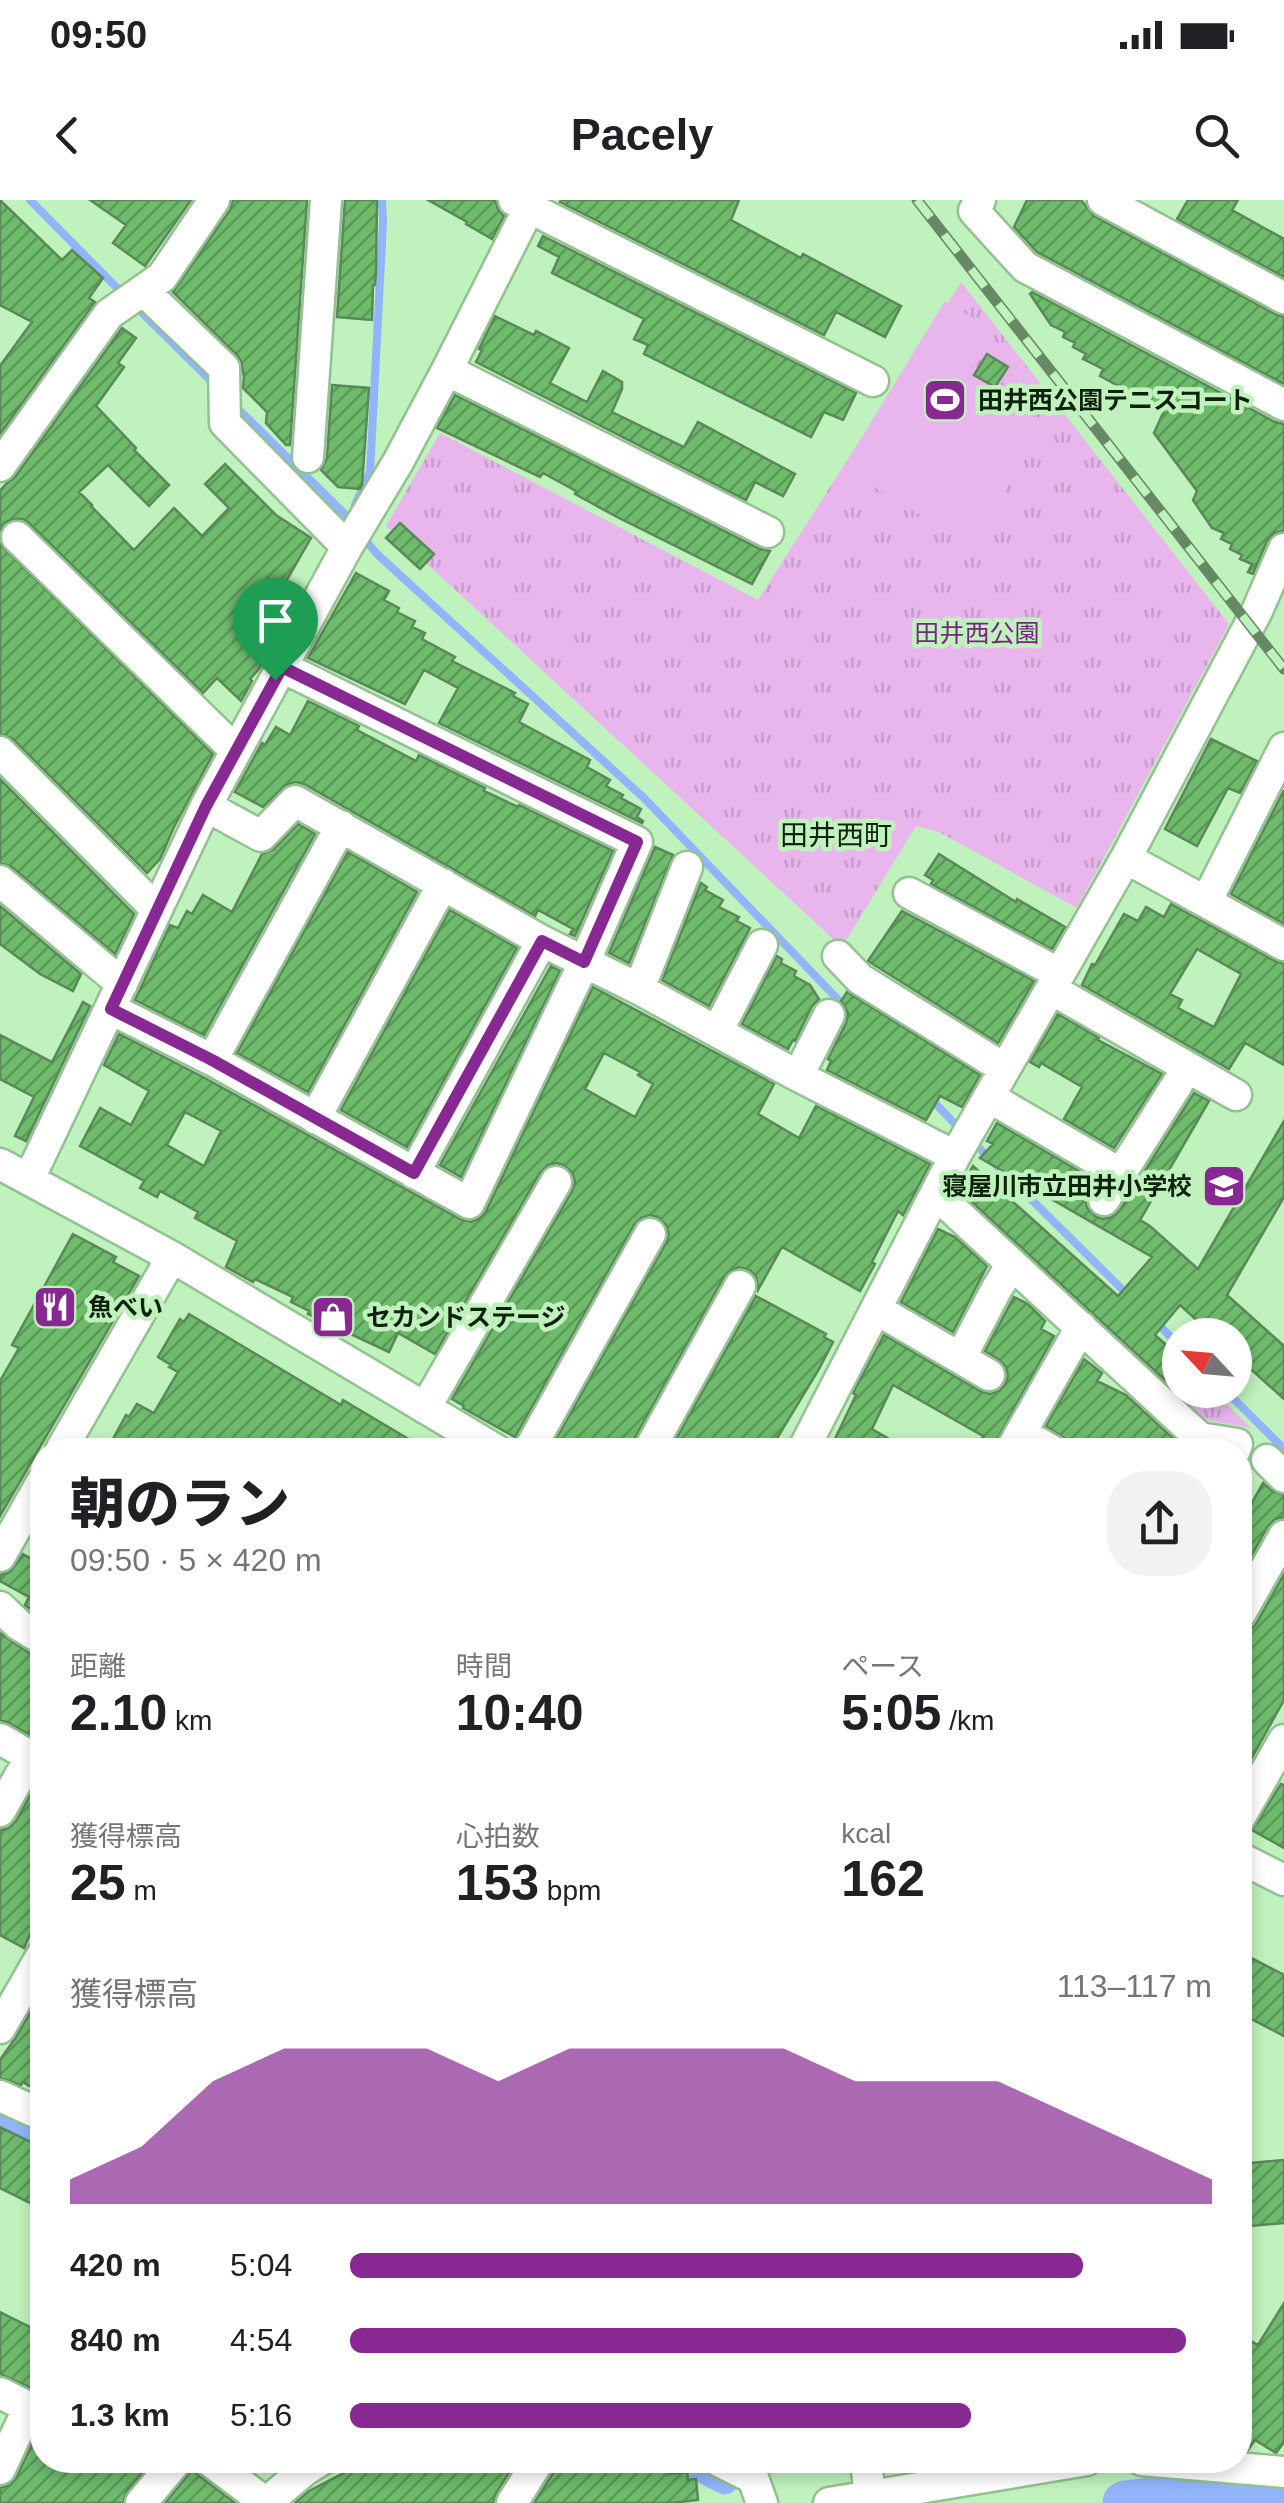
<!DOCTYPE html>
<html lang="ja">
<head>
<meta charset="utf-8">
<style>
	:root { --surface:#fff; --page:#f2f2f2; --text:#202124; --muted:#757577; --accent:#882993 }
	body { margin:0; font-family:Helvetica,"Noto Sans JP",sans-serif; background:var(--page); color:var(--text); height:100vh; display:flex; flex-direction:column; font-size:38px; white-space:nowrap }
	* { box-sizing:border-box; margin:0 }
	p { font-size:32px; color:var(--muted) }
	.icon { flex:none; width:55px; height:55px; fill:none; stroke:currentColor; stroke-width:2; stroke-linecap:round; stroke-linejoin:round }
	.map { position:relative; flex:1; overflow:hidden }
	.sheet { position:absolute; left:30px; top:1238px; width:1222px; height:1035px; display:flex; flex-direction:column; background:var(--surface); border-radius:40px; box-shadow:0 5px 15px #0003 }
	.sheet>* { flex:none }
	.needle { width:65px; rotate:296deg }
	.tools { position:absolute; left:1162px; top:1118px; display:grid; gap:20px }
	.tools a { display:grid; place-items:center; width:90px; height:90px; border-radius:50%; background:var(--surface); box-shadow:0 5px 15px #0003; font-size:50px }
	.pin { position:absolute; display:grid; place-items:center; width:85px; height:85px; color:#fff; margin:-102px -42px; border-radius:50% 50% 50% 0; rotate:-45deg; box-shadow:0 0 10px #0007 }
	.pin .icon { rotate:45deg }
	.round { display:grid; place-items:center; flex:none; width:105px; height:105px; border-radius:40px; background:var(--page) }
	.summary { display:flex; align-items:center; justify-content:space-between; height:170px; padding:0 40px }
	h1 { font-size:55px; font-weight:800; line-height:75px }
	.metrics { display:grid; grid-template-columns:repeat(3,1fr); gap:15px; height:170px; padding:10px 40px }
	.metrics div { display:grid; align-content:center }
	.metrics b { font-size:50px; font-weight:800 }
	.metrics small { font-size:28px; font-weight:400 }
	.metrics p { font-size:28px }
	.chart { height:280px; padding:20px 40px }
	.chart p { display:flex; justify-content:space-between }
	.chart svg { width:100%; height:180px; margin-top:10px; fill:var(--accent); opacity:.7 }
	ul { padding:0 40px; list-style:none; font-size:32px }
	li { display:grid; grid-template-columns:160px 120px 1fr; align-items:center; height:75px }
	li i { height:25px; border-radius:12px; background:var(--accent) }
	.status { display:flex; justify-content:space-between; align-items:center; height:70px; padding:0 50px; background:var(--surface); direction:ltr }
	.status svg { height:28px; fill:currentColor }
	header { display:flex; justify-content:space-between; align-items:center; height:130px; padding:0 40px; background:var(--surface); font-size:45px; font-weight:800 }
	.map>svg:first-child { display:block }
	.grass { fill:url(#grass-tufts) }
	.pitch { fill:#e8b6ed }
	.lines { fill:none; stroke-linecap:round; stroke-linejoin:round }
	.stream { stroke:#91b4fa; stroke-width:8 }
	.canal { stroke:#91b4fa; stroke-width:25 }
	.river { stroke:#91b4fa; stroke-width:45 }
	.building { fill:url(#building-hatch); stroke:#5a8858; stroke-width:2.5; fill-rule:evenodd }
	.minor-casing { stroke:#92c28f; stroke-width:35 }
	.minor { stroke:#fff; stroke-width:30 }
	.rail-casing { stroke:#668864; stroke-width:11 }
	.rail { stroke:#c0f2bd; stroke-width:8; stroke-dasharray:22; stroke-linecap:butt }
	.route-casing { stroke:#fff; stroke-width:20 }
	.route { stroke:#882993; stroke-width:12 }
	.labels { text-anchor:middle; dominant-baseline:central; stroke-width:9; stroke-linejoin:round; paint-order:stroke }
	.poi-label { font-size:25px; font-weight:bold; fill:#0f220e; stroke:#c0f2bd; text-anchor:start }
	.park-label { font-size:25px; fill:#782382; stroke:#c0f2bd }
	.neighbourhood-label { font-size:28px; fill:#0f220e; stroke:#c0f2bd }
</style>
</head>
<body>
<div class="status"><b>09:50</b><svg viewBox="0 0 49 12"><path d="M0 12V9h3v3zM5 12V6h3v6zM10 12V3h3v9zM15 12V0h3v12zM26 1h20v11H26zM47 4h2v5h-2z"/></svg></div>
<header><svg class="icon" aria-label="back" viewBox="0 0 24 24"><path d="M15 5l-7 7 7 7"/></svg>Pacely<svg class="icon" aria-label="search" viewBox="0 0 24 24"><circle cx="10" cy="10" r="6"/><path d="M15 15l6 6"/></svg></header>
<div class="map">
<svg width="1284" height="2303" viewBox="0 0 1284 2303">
	<defs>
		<pattern id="grass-tufts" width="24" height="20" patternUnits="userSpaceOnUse" patternTransform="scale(2.5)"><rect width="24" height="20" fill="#e8b6ed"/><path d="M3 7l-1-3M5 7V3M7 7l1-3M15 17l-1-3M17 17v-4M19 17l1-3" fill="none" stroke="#c69cca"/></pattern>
		<pattern id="building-hatch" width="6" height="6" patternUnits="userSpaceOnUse" patternTransform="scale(2.5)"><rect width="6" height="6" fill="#6ebb6c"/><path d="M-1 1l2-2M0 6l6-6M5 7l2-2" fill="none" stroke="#599857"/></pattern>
	</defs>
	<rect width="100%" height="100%" fill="#c0f2bd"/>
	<path class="grass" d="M 961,82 L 1229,424 L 1077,708 L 939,632 L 916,626 L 842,747 L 386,326 L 440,233 L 758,400 Z
		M 1192,1190 L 1212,1190 L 1251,1228 L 1202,1219 L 1183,1200 Z"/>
	<path class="pitch" d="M 945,101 L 994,131 L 967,176 L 1045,224 L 971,345 L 843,268 Z"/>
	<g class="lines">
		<path class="stream" d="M 30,0 L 125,96
			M 135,106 L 214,184
			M 234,205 L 352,321
			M 355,305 L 370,272 L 383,23 L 382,0
			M 363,337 L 377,354 L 645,599 L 850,812
			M 931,899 L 960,929
			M 973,942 L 1130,1097
			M 1155,1121 L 1180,1146
			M 1225,1190 L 1284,1249"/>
		<path class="canal" d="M 0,1913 L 42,1934
			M 681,2260 L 725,2282"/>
		<path class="river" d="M 1125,2303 L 1158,2299 L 1284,2300"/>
	</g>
	<path class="building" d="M 0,0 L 62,60 L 72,50 L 103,78 L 89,98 L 95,102 L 0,234 L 0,166 L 32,122 L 0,105 Z
		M 90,0 L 191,0 L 145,66 L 113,43 L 126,25 Z
		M 233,0 L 307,0 L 290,245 L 286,245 L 266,223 L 267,212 L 243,188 L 244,177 L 241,161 L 237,155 L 173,92 L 230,10 Z
		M 345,0 L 377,0 L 376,71 L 375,85 L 373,85 L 372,120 L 337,117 Z
		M 428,0 L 495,0 L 498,9 L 504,16 L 492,39 L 466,24 L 467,22 Z
		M 561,0 L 739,0 L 731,20 L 801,58 L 803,54 L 901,106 L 885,137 L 836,112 L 824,135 L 560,2 Z
		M 1027,0 L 1081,0 L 1094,16 L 1275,114 L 1284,117 L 1284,184 L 1037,52 L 1014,27 Z
		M 1188,0 L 1238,0 L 1232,10 L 1284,39 L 1284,77 L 1177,19 Z
		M 543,36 L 856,193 L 843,220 L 824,212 L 811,237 L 644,154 L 648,145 L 634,139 L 644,119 L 552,73 L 559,57 L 538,46 Z
		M 1032,92 L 1275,222 L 1284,224 L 1284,331 L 1274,333 L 1267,341 L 1253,374 L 1248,372 L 1252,364 L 1240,359 L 1242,355 L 1230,349 L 1232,344 L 1221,339 L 1224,333 L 1212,328 L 1193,300 L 1197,291 L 1154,233 L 1164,211 L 1100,176 L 1103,169 L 1083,159 L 1086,154 L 1073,147 L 1075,143 L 1063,137 L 1065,132 L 1051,125 L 1030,94 Z
		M 495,116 L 534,135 L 536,131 L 569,148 L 550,183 L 587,202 L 603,171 L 622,182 L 622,189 L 612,212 L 684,247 L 698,222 L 795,274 L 783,296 L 755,282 L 746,300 L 476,162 L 482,150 L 479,149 Z
		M 122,128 L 136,138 L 118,163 L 124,167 L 96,206 L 136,248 L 134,250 L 169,285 L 149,306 L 108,265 L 79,292 L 92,305 L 91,306 L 134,350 L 174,308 L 202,336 L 229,308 L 205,284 L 225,264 L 276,315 L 311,338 L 269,411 L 286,420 L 258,470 L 250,479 L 252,481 L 241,501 L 217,478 L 203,493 L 29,323 L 23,319 L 13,319 L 4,323 L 0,330 L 0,291 L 6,284 L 15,277 Z
		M 987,154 L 1008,167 L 995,187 L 974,175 Z
		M 332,185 L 369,188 L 362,285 L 360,289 L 338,287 L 321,270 L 327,258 Z
		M 455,195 L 760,349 L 770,351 L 752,384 L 617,317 L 575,294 L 576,291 L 543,273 L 540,277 L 437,228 Z
		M 400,323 L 434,354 L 420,369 L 386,338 Z
		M 0,344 L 213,554 L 174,627 L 160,659 L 147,673 L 13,539 L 0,534 Z
		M 356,373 L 389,391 L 384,400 L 399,408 L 397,412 L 415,421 L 412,427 L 425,433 L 422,439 L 455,457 L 452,461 L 515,493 L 513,496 L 528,504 L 519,522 L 590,560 L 587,567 L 610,580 L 606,586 L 623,595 L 621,598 L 641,609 L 637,617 L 643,621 L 642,623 L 439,523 L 458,488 L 424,470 L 405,504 L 308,458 Z
		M 308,501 L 359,526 L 357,530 L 416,561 L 419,555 L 485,588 L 484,591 L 518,607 L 519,605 L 613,651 L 575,736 L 570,734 L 573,729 L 538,710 L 535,716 L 304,584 L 296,582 L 288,584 L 263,607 L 235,592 L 262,543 L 265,545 L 276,527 L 290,535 Z
		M 1211,539 L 1257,561 L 1240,593 L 1228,588 L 1197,646 L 1165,629 Z
		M 0,579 L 134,714 L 115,754 L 12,667 L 0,663 Z
		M 1284,590 L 1284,724 L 1231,694 Z
		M 298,624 L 315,634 L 204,835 L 135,800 L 170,725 L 178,728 L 187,711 L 192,714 L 203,695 L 232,712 L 262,654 L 274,649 Z
		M 655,647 L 673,655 L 629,763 L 609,753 Z
		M 348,652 L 417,692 L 308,892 L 237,853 Z
		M 939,654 L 1016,702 L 1017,699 L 1065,727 L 1052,749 L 931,684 L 933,680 L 925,675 Z
		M 701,683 L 707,687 L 705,690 L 723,700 L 719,707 L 739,717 L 737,721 L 750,728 L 709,806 L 662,780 Z
		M 1171,704 L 1275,761 L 1284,764 L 1284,865 L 1245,843 L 1229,869 L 1082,785 L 1092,764 L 1095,765 L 1124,714 L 1138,721 L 1146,707 L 1164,717 ZM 1197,749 L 1241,774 L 1214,827 L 1178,808 L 1182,800 L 1170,794 Z
		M 0,706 L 81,774 L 73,791 L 40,774 L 0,744 Z
		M 450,710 L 517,748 L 407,947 L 341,910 Z
		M 902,711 L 1034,781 L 998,843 L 868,761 Z
		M 777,756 L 782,759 L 781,763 L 796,771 L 794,776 L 810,785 L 819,799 L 812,806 L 795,841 L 793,840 L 788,849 L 742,824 Z
		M 551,766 L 560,771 L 461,977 L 440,965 Z
		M 593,787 L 774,884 L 758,914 L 799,938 L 816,906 L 930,964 L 903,1015 L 898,1011 L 872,1062 L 875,1064 L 860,1091 L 782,1047 L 758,1090 L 756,1077 L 750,1070 L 739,1067 L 730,1071 L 724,1077 L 633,1241 L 630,1250 L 550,1250 L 666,1043 L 669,1035 L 666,1025 L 658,1017 L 649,1015 L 641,1018 L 634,1025 L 515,1237 L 463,1208 L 464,1206 L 452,1199 L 572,991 L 575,983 L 573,974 L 564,965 L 557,963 L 548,965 L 540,973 L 435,1154 L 398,1133 L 389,1152 L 308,1114 L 309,1111 L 291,1102 L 293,1097 L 255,1079 L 253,1082 L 226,1067 L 237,1041 L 195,1018 L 198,1012 L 160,991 L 157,997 L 140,988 L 144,981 L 80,946 L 100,908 L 131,925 L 149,891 L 104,865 L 119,834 L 203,877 L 460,1019 L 471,1022 L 480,1018 L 486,1011 ZM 604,853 L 640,872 L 638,875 L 653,884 L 635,917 L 585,889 ZM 185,912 L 221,931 L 204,966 L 167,945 Z
		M 847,792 L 980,875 L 962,907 L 940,896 L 926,920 L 827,870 L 831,861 L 828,859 L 846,823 L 848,813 L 841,801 Z
		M 83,802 L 90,806 L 26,941 L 15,936 L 34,897 L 0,879 L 0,835 L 52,862 Z
		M 1058,814 L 1099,838 L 1098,840 L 1162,874 L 1114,948 L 1064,919 L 1082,887 L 1041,863 L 1039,867 L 1030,862 Z
		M 1194,893 L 1209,901 L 1140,1020 L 1150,1026 L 1198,1069 L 1284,921 L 1284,997 L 1227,1095 L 1284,1146 L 1284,1199 L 1235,1155 L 1235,1135 L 1213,1135 L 1180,1105 L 1155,1135 L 1180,1157 L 1180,1194 L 959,990 L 973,966 L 1118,1096 L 1152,1057 L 980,958 L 993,944 L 987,941 L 997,923 L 1094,980 L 1085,998 L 1087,1008 L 1095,1016 L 1102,1019 L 1112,1017 L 1120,1010 Z
		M 938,1029 L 955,1037 L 987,1066 L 953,1132 L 901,1102 Z
		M 73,1034 L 116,1057 L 113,1062 L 139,1076 L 0,1316 L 0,1181 L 19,1148 L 12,1145 Z
		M 756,1096 L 826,1134 L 824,1137 L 833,1142 L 819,1169 L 770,1250 L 670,1250 Z
		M 1014,1097 L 1028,1104 L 1045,1121 L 1041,1129 L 1054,1136 L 993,1247 L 981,1240 L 983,1236 L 893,1185 L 872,1229 L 908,1250 L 847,1250 L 833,1243 L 856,1195 L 853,1193 L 884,1135 L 980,1191 L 990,1194 L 999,1191 L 1005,1185 L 1008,1176 L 1006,1167 L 998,1159 L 985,1151 Z
		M 189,1114 L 341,1205 L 343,1200 L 427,1250 L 107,1250 L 126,1215 L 129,1217 L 137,1204 L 154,1213 L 178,1172 L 169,1167 L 171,1165 L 158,1157 L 180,1119 L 184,1122 Z
		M 1084,1159 L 1102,1173 L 1097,1181 L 1126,1195 L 1177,1242 L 1173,1250 L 1070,1250 L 1067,1240 L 1046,1226 Z
		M 1263,1283 L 1272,1291 L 1284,1295 L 1284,1317 L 1275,1319 L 1268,1326 L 1240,1376 L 1240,1324 Z
		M 23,1354 L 42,1365 L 42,1417 L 25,1405 L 29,1397 L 0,1381 L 0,1375 L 10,1372 Z
		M 1284,1374 L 1284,1500 L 1240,1579 L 1240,1433 L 1249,1431 L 1256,1424 Z
		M 0,1433 L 32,1455 L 42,1458 L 42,1525 L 35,1538 L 9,1523 L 0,1520 Z
		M 38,1581 L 42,1582 L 42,1708 L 24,1748 L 0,1735 L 0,1630 L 9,1628 L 16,1621 Z
		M 1281,1584 L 1284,1585 L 1284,1648 L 1252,1630 Z
		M 1240,1752 L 1284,1775 L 1284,1836 L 1240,1813 Z
		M 42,1792 L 42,1894 L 23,1882 L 21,1885 L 0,1878 L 0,1860 L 16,1837 Z
		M 0,1927 L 33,1943 L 32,1945 L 42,1950 L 42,1966 L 34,1984 L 42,1988 L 42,2009 L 0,1988 Z
		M 1284,1960 L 1284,2023 L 1240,2027 L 1240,1964 Z
		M 1284,2103 L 1284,2242 L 1276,2253 L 1255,2240 L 1248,2250 L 1240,2249 L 1240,2135 L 1258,2145 Z
		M 0,2112 L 42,2133 L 42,2193 L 0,2174 Z
		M 38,2232 L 42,2233 L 42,2260 L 153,2260 L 127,2291 L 123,2303 L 0,2303 L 0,2288 L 10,2285 L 16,2278 Z
		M 369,2260 L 517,2260 L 496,2293 L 493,2303 L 295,2303 L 309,2291 Z
		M 558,2260 L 652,2260 L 669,2271 L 669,2274 L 687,2272 L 688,2280 L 696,2279 L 698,2300 L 671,2303 L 534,2303 L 555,2270 Z
		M 193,2269 L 198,2275 L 235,2303 L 165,2303 Z"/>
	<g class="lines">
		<g class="minor-casing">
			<path id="minor" d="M 514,0 L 873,181
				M 980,0 L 974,11 L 1025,67 L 1284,205
				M 1103,0 L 1284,98
				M 143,90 L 224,168 L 225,223 L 347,347
				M 447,170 L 768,332
				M 308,257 L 326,0
				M 0,266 L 109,114 L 162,77 L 214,0
				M 17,337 L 236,551
				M 0,552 L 156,709
				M 206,606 L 261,636 L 295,601 L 542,741 L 639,789 L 798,876 L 955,956
				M 1126,658 L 1284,745
				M 0,681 L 122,784
				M 909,693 L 1058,773
				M 1206,702 L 1284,548
				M 838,756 L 860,779 L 1005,869
				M 639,789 L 687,667
				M 1051,789 L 1236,895
				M 111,809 L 212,860 L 469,1003 L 584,763 L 637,642 L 282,467
				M 718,830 L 762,745
				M 212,860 L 341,626
				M 798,876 L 829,815
				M 989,897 L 1121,974
				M 315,918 L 443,684
				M 0,964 L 172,1057 L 496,1250
				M 414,973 L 542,741
				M 29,979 L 206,606 L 347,347 L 398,262 L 447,170 L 533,0
				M 936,994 L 1200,1238 L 1237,1244 L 1235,1250
				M 1104,1000 L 1178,883
				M 876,1109 L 989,1175
				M 961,1157 L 996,1090 L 1012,1064
				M 425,1208 L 556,982
				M 1021,1233 L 1051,1250
				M 61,1250 L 172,1057
				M 529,1250 L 650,1034
				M 649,1250 L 740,1086
				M 803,1250 L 955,956 L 1126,658 L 1257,411 L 1284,349
				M 1011,1250 L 1081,1127
				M 1267,1260 L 1284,1277
				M 0,1356 L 42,1282
				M 0,1407 L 19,1425 L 42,1439
				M 1240,1414 L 1284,1336
				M 0,1539 L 42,1563
				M 0,1611 L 31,1556
				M 1240,1617 L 1284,1540
				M 1240,1658 L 1284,1680
				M 0,1828 L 42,1755
				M 0,1896 L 42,1915
				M 0,2193 L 42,2214
				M 209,2260 L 266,2303 L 305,2270 L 321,2260
				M 717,2260 L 753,2278 L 762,2303
				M 1142,2260 L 1284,2272
				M 0,2269 L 29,2207
				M 870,2297 L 867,2270 L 872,2260
				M 141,2303 L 177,2260
				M 512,2303 L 539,2260
				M 829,2303 L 1087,2260"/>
		</g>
		<use href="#minor" class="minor"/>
		<g class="rail-casing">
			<path id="rail" d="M 917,0 L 1284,469"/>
		</g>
		<use href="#rail" class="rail"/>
	</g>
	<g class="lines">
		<g class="route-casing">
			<path id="route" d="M 282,467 L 637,642 L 584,762 L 542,741 L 414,973 L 212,860 L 111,809 L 206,606 Z"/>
		</g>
		<use href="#route" class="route"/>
	</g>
	<defs>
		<g id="stadium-square" transform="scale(2.25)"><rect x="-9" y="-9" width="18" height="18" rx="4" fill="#882993" stroke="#c0f2bd"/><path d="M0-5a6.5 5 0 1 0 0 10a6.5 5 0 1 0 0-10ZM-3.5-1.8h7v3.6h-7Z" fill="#fff"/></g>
		<g id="school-square" transform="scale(2.25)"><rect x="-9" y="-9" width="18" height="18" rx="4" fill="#882993" stroke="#c0f2bd"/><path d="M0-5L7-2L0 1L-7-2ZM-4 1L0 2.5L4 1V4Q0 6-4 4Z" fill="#fff"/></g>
		<g id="restaurant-square" transform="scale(2.25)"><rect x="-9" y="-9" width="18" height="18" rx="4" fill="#882993" stroke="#c0f2bd"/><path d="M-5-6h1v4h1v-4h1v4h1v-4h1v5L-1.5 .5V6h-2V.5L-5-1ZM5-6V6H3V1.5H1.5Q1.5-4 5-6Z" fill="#fff"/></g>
		<g id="shop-square" transform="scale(2.25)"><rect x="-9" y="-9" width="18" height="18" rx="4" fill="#882993" stroke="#c0f2bd"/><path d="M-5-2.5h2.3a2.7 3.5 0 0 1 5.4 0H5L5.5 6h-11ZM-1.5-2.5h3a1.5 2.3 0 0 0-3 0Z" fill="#fff"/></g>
	</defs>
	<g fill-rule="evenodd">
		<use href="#stadium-square" x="945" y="200"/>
		<use href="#school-square" x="1224" y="986"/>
		<use href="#restaurant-square" x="55" y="1107"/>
		<use href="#shop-square" x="333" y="1117"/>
	</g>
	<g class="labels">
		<g class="poi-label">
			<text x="978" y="200">田井西公園テニスコート</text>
			<text x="1192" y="986" text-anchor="end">寝屋川市立田井小学校</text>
			<text x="88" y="1107">魚べい</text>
			<text x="366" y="1117">セカンドステージ</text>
		</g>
		<g class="park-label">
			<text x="977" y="433">田井西公園</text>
		</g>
		<g class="neighbourhood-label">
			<text x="836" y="635">田井西町</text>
		</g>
	</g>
</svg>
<div class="tools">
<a><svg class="needle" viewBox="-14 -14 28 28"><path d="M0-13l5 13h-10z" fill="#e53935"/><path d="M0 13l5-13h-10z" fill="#757577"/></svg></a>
</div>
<div class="pin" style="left:275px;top:480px;background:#1e9e55"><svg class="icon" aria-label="arrive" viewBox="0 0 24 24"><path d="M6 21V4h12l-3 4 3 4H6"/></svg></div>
<section class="sheet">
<div class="summary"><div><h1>朝のラン</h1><p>09:50 · 5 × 420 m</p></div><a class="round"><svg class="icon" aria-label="share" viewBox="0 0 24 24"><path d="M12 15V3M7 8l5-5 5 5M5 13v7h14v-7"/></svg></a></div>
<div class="metrics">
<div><p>距離</p><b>2.10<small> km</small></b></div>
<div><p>時間</p><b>10:40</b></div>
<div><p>ペース</p><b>5:05<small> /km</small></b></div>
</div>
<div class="metrics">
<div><p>獲得標高</p><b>25<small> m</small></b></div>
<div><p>心拍数</p><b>153<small> bpm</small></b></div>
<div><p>kcal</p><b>162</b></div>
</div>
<div class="chart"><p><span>獲得標高</span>113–117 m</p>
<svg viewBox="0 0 160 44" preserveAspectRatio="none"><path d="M0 44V38L10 30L20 14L30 6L40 6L50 6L60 14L70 6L80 6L90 6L100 6L110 14L120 14L130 14L140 22L150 30L160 38V44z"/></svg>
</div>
<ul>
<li><b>420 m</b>5:04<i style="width:85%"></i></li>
<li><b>840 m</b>4:54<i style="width:97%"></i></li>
<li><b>1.3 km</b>5:16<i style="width:72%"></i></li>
</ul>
</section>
</div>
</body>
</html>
